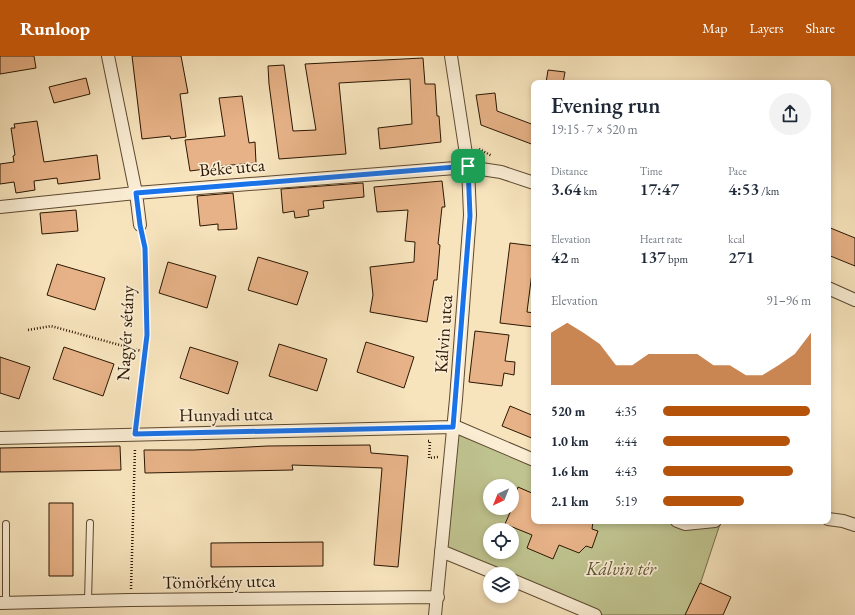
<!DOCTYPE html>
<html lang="en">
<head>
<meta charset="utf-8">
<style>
	:root { --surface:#fff; --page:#f2f2f3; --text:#1f2937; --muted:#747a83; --accent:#b45309 }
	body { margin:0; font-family:"EB Garamond",serif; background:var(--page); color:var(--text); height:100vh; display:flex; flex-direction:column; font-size:15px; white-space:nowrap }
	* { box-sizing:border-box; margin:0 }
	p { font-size:13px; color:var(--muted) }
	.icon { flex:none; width:22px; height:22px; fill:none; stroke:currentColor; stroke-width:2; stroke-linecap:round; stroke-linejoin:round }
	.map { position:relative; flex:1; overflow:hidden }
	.panel { position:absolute; left:531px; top:24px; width:300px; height:444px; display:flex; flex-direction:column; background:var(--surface); border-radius:8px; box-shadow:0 2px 6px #0003 }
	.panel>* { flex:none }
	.needle { width:26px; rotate:223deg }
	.buttons { position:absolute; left:483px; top:423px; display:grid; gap:8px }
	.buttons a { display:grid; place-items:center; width:36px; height:36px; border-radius:50%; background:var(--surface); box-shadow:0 2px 6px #0003; font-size:20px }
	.pin { position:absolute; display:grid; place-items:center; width:34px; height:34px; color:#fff; margin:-17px; border-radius:8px; box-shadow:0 2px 6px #0006 }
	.round { display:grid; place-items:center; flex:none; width:42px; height:42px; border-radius:21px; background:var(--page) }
	.head { display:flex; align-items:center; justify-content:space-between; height:68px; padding:0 20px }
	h1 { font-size:22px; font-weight:600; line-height:30px }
	.stats { display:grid; grid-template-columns:repeat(3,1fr); gap:6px; height:68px; padding:4px 20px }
	.stats div { display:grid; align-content:center }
	.stats b { font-size:17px; font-weight:600 }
	.stats small { font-size:11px; font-weight:400 }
	.stats p { font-size:11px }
	.chart { height:112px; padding:8px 20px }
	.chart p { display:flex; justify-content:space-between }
	.chart svg { width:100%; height:72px; margin-top:4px; fill:var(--accent); opacity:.7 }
	ul { padding:0 20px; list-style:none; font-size:13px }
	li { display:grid; grid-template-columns:64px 48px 1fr; align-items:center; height:30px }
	li i { height:10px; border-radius:5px; background:var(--accent) }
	header { display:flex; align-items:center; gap:24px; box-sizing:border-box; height:56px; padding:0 20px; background:var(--accent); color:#fff }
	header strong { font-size:19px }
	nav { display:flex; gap:22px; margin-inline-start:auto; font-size:14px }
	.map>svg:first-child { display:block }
	.green { fill:#bfc38f; stroke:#756d48; fill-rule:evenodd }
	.building { fill:#e7b287; stroke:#2b1702 }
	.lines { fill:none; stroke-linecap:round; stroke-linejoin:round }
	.lane-casing { stroke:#5e4a31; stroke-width:8 }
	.street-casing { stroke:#5e4a31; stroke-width:14 }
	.path { stroke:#2b1702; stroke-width:2.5; stroke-dasharray:1 2; stroke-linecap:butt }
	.lane { stroke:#faedd4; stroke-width:6 }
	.street { stroke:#faedd4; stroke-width:12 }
	.route-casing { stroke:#fff; stroke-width:8 }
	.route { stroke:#1a73e8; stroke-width:5 }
	.labels { text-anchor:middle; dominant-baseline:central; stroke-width:3.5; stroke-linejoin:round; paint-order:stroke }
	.street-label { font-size:18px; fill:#2b1702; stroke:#faedd4 }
	.park-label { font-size:18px; font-style:italic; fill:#5f5333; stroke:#faedd4 }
</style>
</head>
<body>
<header>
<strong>Runloop</strong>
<nav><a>Map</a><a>Layers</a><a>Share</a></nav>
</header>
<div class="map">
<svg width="855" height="559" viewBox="0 0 855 559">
	<rect width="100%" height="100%" fill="#f7e4bd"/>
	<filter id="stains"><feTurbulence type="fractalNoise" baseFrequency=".005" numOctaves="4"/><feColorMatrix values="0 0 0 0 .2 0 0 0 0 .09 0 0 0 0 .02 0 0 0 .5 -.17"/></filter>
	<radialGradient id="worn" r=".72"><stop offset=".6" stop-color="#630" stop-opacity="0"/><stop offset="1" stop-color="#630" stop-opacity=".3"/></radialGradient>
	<path class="green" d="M 453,371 L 534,404 L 534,465 L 721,465 L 690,559 L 595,559 L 512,524 L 512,518 L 497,518 L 441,495 ZM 490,430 L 512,430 L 512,452 L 490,452 ZM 490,474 L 512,474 L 512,496 L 490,496 Z"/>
	<path class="building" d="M 0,0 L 34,0 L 36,12 L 0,18 Z
		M 132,0 L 181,0 L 188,37 L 180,38 L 186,81 L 171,83 L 170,80 L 142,83 Z
		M 423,2 L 425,28 L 435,28 L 437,60 L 439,60 L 441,86 L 380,93 L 378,72 L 412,68 L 410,23 L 339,27 L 346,98 L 279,103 L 269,28 L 268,10 L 284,9 L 293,75 L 316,74 L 305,8 Z
		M 548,14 L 565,16 L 563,27 L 546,27 Z
		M 86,22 L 90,38 L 54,47 L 49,31 Z
		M 495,37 L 497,55 L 534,69 L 534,89 L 481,69 L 476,39 Z
		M 242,40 L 249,87 L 255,86 L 256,107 L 219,110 L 220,111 L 190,115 L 185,84 L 225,80 L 219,42 Z
		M 37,65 L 44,106 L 97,99 L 100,123 L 58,128 L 57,122 L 34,125 L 35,134 L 16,137 L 14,126 L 0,128 L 0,108 L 14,106 L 13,100 L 15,99 L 11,72 L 15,72 L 14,68 Z
		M 442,125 L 445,151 L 442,151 L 438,188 L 440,189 L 437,224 L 434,224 L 427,266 L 370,256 L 373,239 L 370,211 L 414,206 L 415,186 L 405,185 L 408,154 L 377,156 L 374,131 Z
		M 363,127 L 364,141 L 323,145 L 324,152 L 308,154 L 309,160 L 295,162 L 294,155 L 283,157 L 281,133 Z
		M 233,137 L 237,173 L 218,174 L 218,168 L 200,170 L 197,140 Z
		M 76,154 L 78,175 L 42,178 L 40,157 Z
		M 828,171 L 855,182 L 855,210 L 828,199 Z
		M 510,187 L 534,190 L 534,201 L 527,256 L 534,257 L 534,271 L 500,267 Z
		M 258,201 L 308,216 L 297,249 L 248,234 Z
		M 168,206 L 216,220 L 207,252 L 159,237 Z
		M 57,208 L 105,222 L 95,254 L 47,239 Z
		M 475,275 L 509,279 L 505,305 L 515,306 L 514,319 L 504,317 L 502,330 L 469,326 Z
		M 366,286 L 414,301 L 404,332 L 357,316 Z
		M 279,288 L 327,303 L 317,335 L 269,320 Z
		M 64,291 L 114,308 L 103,340 L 53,323 Z
		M 190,291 L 238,306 L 228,338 L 180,322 Z
		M 0,301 L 30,311 L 19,343 L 0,337 Z
		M 510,350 L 534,360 L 534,383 L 502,370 Z
		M 370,389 L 371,397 L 408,400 L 398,511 L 374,509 L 382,412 L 292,409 L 293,414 L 145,417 L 144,394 L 194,394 L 267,390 Z
		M 120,390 L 121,414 L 0,416 L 0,392 Z
		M 518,431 L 534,438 L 534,465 L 593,465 L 592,473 L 598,475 L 592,492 L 586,490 L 579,497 L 559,489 L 553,503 L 527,492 L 532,479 L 505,468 L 512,452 L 512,439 L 515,440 Z
		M 49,447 L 73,447 L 73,520 L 49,520 Z
		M 323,486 L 323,510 L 211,511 L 211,487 Z
		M 700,527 L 731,541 L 723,559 L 685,559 Z"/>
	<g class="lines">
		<g class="lane-casing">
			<path id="lane" d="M 6,468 L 6,547
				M 88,545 L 90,467"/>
		</g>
		<g class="street-casing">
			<path id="street" d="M 108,0 L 136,137 L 140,169
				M 0,151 L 136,137 L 468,111 L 501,116 L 534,127
				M 828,232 L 855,244
				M 0,382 L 453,371 L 459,372 L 534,404
				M 828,463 L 843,465 L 855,469
				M 677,465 L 685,468 L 715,465
				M 441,495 L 497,518
				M 512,524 L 595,559
				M 0,547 L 130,544 L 438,541
				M 435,559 L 456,343 L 470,159 L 468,111 L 451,0"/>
		</g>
		<path class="path" d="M 479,93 L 492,100
			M 28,274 L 51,270 L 145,296
			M 137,367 L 147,279 L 145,191 L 142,181
			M 428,385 L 430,385 L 429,402 L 438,401
			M 131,533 L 135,392"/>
		<use href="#lane" class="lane"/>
		<use href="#street" class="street"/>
	</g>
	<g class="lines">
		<g class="route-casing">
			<path id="route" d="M 468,110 L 470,160 L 453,371 L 135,378 L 147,279 L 145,192 L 140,169 L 136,137 Z"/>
		</g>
		<use href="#route" class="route"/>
	</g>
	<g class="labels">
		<g class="street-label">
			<text transform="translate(232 111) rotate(-5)">Béke utca</text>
			<text transform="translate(125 277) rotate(-87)">Nagyér sétány</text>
			<text transform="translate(443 278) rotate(-86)">Kálvin utca</text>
			<text transform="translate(226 358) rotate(-1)">Hunyadi utca</text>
			<text transform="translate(219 525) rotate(-1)">Tömörkény utca</text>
		</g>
		<g class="park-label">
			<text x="621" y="512">Kálvin tér</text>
		</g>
	</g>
	<rect width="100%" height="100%" filter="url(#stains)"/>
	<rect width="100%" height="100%" fill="url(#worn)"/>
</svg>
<div class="buttons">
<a><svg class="needle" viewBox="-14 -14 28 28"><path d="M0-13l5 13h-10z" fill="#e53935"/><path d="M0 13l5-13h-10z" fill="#747a83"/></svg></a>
<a><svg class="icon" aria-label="locate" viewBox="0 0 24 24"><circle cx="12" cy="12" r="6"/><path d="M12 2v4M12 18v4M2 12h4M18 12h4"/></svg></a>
<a><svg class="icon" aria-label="layers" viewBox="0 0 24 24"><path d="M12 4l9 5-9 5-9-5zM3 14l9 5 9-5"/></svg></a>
</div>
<div class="pin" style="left:468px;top:110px;background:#1e9e55"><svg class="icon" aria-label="arrive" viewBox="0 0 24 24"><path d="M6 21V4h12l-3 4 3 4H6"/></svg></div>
<section class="panel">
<div class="head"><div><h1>Evening run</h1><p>19:15 · 7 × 520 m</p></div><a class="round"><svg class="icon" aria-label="share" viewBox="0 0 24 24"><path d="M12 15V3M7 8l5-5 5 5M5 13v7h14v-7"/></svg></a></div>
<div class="stats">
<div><p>Distance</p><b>3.64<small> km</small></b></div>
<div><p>Time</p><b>17:47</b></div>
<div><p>Pace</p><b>4:53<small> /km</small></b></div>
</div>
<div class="stats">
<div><p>Elevation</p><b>42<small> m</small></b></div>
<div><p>Heart rate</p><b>137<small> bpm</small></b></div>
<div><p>kcal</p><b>271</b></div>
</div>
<div class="chart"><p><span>Elevation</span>91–96 m</p>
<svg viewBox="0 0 160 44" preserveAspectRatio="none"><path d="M0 44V12L10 6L20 12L30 19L40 32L50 32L60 25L70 25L80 25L90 25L100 32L110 32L120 38L130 38L140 32L150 25L160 12V44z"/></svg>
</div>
<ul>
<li><b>520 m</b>4:35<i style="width:99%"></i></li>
<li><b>1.0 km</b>4:44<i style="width:86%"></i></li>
<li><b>1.6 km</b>4:43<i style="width:88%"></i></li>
<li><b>2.1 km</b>5:19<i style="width:55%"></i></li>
</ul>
</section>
</div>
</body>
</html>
